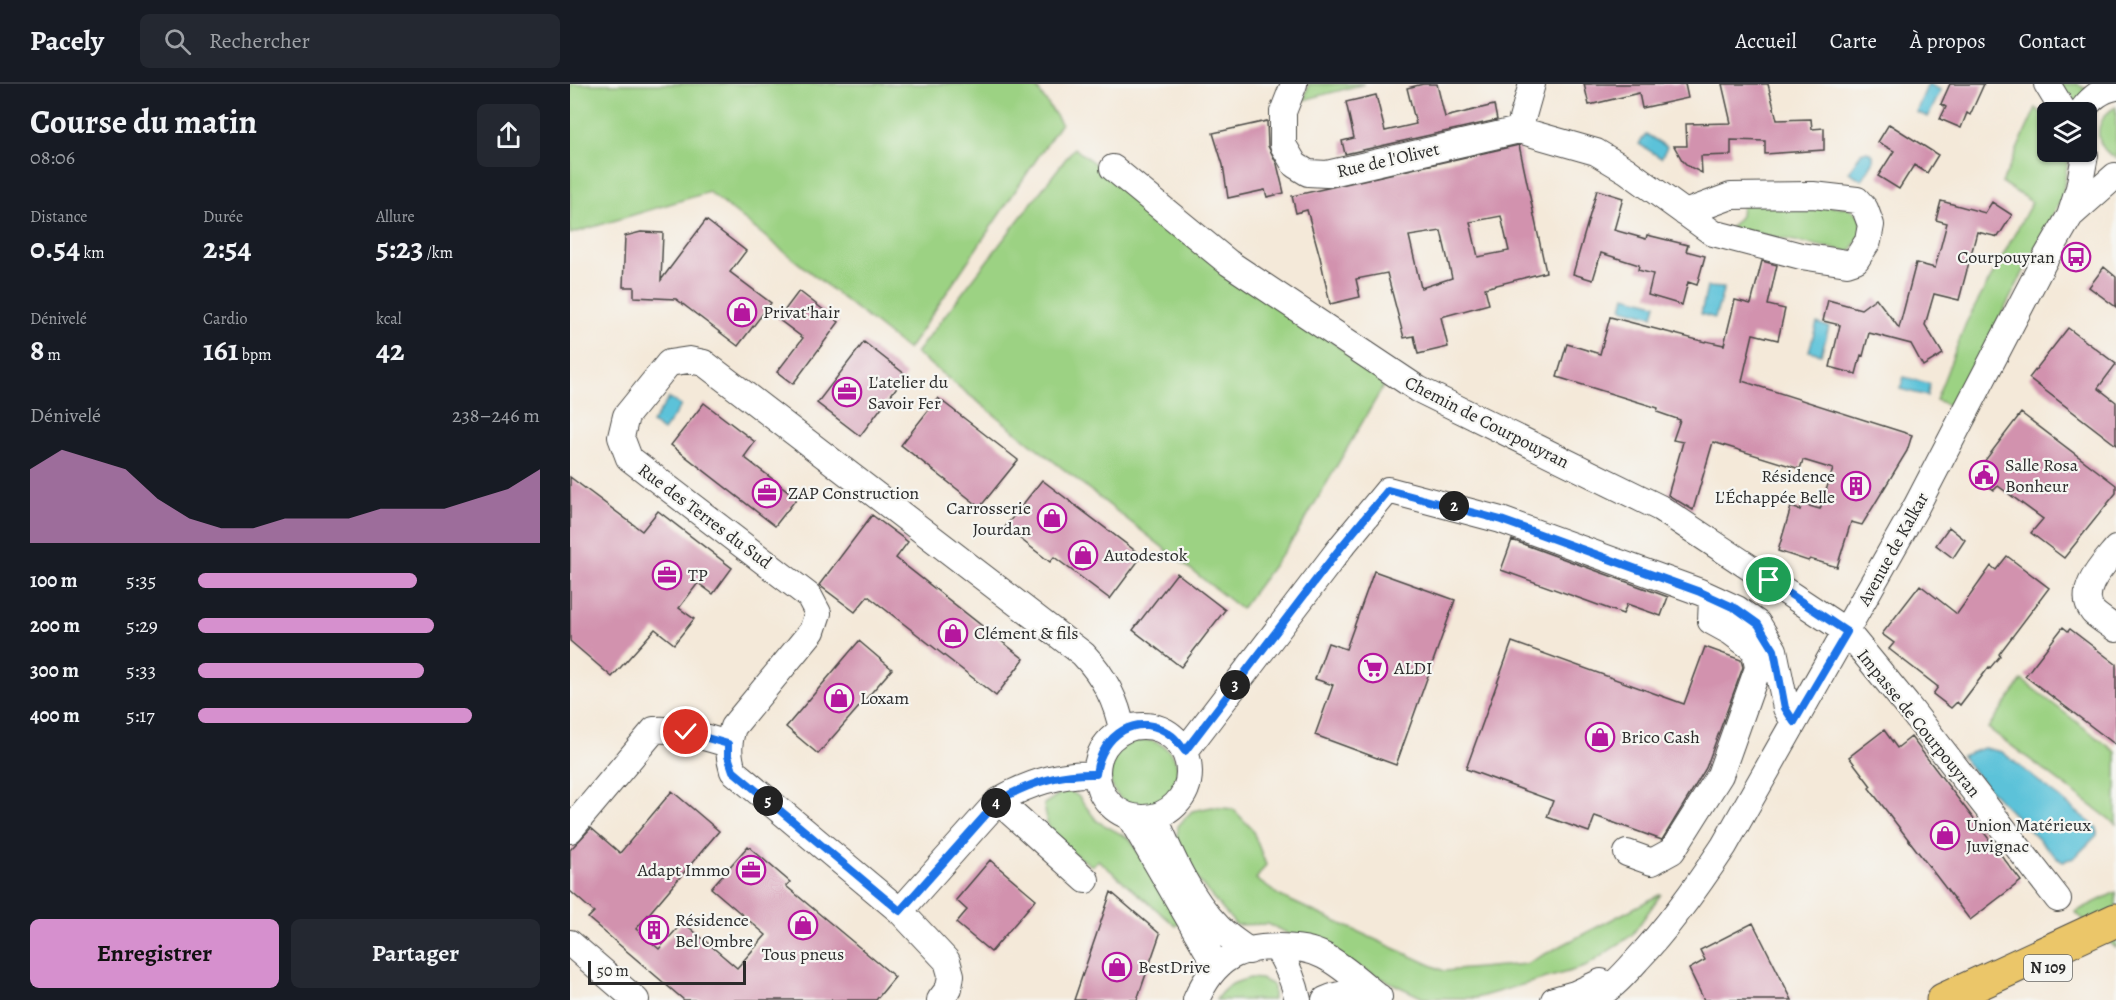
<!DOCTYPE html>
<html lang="fr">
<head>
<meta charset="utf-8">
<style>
	:root { --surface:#171b24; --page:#242831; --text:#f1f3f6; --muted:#9ea1a6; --line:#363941; --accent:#d690ce }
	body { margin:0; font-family:Alegreya,serif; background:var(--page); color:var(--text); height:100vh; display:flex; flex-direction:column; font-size:22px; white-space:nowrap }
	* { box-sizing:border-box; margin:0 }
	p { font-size:20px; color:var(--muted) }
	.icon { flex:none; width:33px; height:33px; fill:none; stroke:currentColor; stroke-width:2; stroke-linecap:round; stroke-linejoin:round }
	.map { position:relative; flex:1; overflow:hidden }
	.side { display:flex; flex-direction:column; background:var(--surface); width:570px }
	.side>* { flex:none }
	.tools { position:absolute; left:1467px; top:18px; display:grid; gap:12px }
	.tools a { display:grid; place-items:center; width:60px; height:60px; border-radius:9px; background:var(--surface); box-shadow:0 2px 4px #0004; font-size:30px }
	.scale { position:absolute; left:18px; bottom:15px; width:158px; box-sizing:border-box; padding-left:6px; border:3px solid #2b2b2b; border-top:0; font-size:16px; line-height:21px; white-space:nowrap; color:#2b2b2b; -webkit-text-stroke:4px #f6f6f2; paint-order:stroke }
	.pin { position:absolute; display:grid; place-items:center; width:51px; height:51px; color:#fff; margin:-26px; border:3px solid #fff; border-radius:50%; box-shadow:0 2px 6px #0007 }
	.km { position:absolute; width:30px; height:30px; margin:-15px; border-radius:50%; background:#222; color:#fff; font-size:16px; line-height:30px; text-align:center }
	.round { display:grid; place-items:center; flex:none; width:63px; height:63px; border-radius:9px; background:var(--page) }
	.overview { display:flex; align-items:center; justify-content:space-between; height:102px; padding:0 30px }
	h1 { font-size:33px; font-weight:600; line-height:45px }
	.figures { display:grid; grid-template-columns:repeat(3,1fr); gap:9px; height:102px; padding:6px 30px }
	.figures div { display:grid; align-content:center }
	.figures b { font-size:30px; font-weight:600 }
	.figures small { font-size:16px; font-weight:400 }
	.figures p { font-size:16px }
	.chart { height:168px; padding:12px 30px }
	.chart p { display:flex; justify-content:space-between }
	.chart svg { width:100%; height:108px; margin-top:6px; fill:var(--accent); opacity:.7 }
	.cta { display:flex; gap:12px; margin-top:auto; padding:12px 30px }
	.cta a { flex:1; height:69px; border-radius:9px; background:var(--accent); color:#111; font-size:24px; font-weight:600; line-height:69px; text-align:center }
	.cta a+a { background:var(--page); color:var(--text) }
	ul { padding:0 30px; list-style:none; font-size:20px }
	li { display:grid; grid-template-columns:96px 72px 1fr; align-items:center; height:45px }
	li i { height:15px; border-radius:8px; background:var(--accent) }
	header { display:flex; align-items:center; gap:36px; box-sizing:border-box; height:84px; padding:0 30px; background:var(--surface); border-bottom:2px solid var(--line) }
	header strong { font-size:28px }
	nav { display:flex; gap:33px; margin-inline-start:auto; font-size:21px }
	.search { width:420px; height:54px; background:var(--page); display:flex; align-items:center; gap:15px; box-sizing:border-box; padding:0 21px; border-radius:9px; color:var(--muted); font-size:22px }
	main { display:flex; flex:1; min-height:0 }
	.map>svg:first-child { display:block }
	.green { fill:#9cd283; stroke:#647e57; stroke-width:1.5 }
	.water { fill:#5bc2d9; stroke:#437682; stroke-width:1.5 }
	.building { fill:#d292ae; fill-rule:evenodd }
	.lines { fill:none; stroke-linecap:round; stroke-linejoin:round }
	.minor-casing { stroke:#494845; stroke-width:28 }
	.highway-casing { stroke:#494845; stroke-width:35 }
	.minor { stroke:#fff; stroke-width:26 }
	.highway { stroke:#ebc669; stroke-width:33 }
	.route-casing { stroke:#fff; stroke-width:12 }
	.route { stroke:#1a73e8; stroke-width:8 }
	.labels { text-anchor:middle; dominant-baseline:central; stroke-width:4.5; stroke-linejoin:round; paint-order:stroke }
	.shield { fill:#f6f6f2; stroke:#686867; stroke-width:1.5 }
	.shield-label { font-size:16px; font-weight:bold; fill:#2b2b2b }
	.street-label { font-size:18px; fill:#2b2b2b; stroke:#f6f6f2 }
	.poi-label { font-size:18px; fill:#2b2b2b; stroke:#f6f6f2; text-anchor:start }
</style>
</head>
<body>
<header>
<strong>Pacely</strong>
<div class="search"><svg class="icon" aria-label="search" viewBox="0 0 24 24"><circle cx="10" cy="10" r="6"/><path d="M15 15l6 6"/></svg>Rechercher</div>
<nav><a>Accueil</a><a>Carte</a><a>À propos</a><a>Contact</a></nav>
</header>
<main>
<section class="side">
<div class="overview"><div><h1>Course du matin</h1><p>08:06</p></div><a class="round"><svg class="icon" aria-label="share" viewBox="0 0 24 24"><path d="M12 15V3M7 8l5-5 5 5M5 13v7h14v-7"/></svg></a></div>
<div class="figures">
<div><p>Distance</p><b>0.54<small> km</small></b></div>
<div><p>Durée</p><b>2:54</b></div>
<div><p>Allure</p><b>5:23<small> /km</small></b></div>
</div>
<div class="figures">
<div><p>Dénivelé</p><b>8<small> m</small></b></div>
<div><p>Cardio</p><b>161<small> bpm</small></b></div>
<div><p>kcal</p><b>42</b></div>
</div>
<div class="chart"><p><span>Dénivelé</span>238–246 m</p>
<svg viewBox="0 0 160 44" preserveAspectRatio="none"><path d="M0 44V14L10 6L20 10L30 14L40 26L50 34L60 38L70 38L80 34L90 34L100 34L110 30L120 30L130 30L140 26L150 22L160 14V44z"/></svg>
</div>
<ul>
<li><b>100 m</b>5:35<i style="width:64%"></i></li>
<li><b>200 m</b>5:29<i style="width:69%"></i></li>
<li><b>300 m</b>5:33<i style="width:66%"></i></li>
<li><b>400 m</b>5:17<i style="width:80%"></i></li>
</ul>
<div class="cta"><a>Enregistrer</a><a>Partager</a></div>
</section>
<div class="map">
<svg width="1546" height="916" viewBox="0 0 1546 916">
	<rect width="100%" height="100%" fill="#f6f6f2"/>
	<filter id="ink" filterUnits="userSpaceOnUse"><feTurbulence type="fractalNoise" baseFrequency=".0167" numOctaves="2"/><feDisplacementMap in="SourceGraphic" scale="12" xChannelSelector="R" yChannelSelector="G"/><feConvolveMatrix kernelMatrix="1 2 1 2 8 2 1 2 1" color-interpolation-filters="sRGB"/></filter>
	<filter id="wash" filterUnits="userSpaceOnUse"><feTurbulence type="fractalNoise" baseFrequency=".008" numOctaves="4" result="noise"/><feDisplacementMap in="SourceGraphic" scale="24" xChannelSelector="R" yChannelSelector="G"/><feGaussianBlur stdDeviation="1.35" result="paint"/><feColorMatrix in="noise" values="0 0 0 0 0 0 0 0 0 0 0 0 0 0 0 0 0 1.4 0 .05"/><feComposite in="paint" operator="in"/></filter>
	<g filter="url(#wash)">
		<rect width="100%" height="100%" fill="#f4e9d9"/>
		<path class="green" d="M 0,0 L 464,0 L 491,39 L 338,266 L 139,108 L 0,150 Z
			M 739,0 L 794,0 L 734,16 Z
			M 1485,0 L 1507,0 L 1516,5 L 1502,27 Z
			M 1546,23 L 1546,74 C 1522,63 1524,34 1546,23 Z
			M 1466,24 L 1477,34 L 1478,68 L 1496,68 L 1498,76 L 1492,113 L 1384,323 L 1366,316 L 1396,239 L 1462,118 L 1432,99 Z
			M 504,64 L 816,298 L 728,448 L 671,525 L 346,269 Z
			M 1172,120 L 1277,123 L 1292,133 L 1292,150 L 1280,168 L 1160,144 L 1171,132 Z
			M 1452,596 L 1546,668 L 1546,740 L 1418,644 Z
			M540 690a34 34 0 1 1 68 0a34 34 0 1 1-68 0Z
			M 497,705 L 508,712 L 527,737 L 560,755 L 613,837 L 606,842 L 528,776 L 522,782 C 495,763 476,757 474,720 Z
			M 642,723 L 663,725 L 682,745 L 696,781 L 686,795 L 710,812 L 874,887 L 956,880 L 1091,810 L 1062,851 L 1015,883 L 906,914 L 853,914 L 698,840 L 666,841 L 627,795 L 607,756 L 608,742 L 622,727 Z
			M 1546,808 L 1546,864 L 1505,828 Z
			M 680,894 L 691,895 L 703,901 L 703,916 L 646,916 C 655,902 664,898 680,894 Z"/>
		<path class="water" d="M 1358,0 L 1371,6 L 1358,33 L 1346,28 Z
			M 1076,50 L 1097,63 L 1091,74 L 1069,60 Z
			M 1297,67 L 1303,71 L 1303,78 L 1292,96 L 1279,88 L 1291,69 Z
			M 1137,203 L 1154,204 L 1145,234 L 1131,230 Z
			M 1055,212 L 1086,220 L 1083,232 L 1052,224 Z
			M 1247,239 L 1259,243 L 1251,270 L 1239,267 Z
			M 1334,293 L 1360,300 L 1357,312 L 1330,305 Z
			M 99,314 L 111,322 L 93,347 L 82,339 Z
			M 1414,664 L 1432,668 L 1527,744 L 1527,751 L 1504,774 L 1493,777 L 1486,773 L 1414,700 L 1391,672 Z"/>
		<g id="blocks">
			<path class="building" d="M 853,0 L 867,0 L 875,33 L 924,21 L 927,36 L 775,70 L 772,57 L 784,54 L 776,18 L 806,11 L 815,47 L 846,40 L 837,4 Z
				M 1014,0 L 1115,0 L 1118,14 L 1072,24 L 1069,9 L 1019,21 Z
				M 1152,0 L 1198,0 L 1207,36 L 1241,35 L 1242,45 L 1254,44 L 1254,66 L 1195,70 L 1195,57 L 1161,56 L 1161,71 L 1131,72 L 1132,89 L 1118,82 L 1112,76 L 1104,62 L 1117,62 L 1116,40 L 1161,39 Z
				M 1380,0 L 1414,0 L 1400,31 L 1397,29 L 1391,44 L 1370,35 L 1376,23 L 1371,20 Z
				M 697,37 L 698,62 L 707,80 L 714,109 L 697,113 L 695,106 L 658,114 L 653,81 L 643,49 Z
				M 1319,40 L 1368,71 L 1357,89 L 1344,81 L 1329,105 L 1308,92 L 1324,67 L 1308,58 Z
				M 949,61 L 976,188 L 915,204 L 919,220 L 871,233 L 878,263 L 848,270 L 844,252 L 834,254 L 817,189 L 786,195 L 790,213 L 760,220 L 750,173 L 737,126 L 726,129 L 722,112 ZM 931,132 L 939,167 L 908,173 L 900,138 ZM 871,147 L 882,194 L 851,204 L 839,152 Z
				M 1027,106 L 1053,114 L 1044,146 L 1076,155 L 1077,151 L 1118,161 L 1116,167 L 1135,172 L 1127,201 L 1118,198 L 1112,221 L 1078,211 L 1083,190 L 1068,186 L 1069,181 L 1031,169 L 1023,196 L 1003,190 Z
				M 1371,117 L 1415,129 L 1422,118 L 1442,131 L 1428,153 L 1407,148 L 1389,216 L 1364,210 L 1355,241 L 1373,270 L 1353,282 L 1341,260 L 1299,249 L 1293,272 L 1291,271 L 1286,290 L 1260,283 L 1270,241 L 1253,237 L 1258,216 L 1291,225 L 1306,214 L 1329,244 L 1346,179 L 1365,184 L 1377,139 L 1366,136 Z
				M 136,136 L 176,167 L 160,188 L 201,219 L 168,262 L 106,215 L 64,213 L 64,203 L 53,203 L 55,152 L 71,148 L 93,149 L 91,196 Z
				M 1192,177 L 1207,181 L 1198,221 L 1215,225 L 1208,256 L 1183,250 L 1172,297 L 1342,351 L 1337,367 L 1292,441 L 1281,438 L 1267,483 L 1240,475 L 1238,477 L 1208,467 L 1221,423 L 1230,426 L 1232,420 L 1250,425 L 1263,385 L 1233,376 L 1230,385 L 1143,358 L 1123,426 L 1098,411 L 1113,358 L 1103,356 L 1110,336 L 1087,328 L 1088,324 L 987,293 L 997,260 L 1030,270 L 1040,233 L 1135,258 L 1136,257 L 1154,261 L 1165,216 L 1181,220 Z
				M 1534,183 L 1546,193 L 1546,223 L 1519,203 Z
				M 229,207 L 269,238 L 223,300 L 207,288 L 233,254 L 208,235 Z
				M 1498,244 L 1546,280 L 1528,304 L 1546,318 L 1546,361 L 1459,294 Z
				M 294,258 L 336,291 L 290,352 L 247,319 Z
				M 368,314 L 448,376 L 410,423 L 331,361 Z
				M 134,319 L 185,358 L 174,373 L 227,414 L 205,442 L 101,361 Z
				M 1451,329 L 1546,401 L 1546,409 L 1494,474 L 1461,449 L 1473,435 L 1428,402 L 1424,406 L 1404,391 Z
				M 0,393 L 72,447 L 88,427 L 162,484 L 143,510 L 128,499 L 109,524 L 124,535 L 104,560 L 85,545 L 42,593 L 0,557 Z
				M 472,396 L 572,472 L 540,515 L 484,473 L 480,478 L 435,443 Z
				M 302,431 L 338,458 L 326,474 L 454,575 L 426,612 L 298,512 L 285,528 L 249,501 Z
				M 1379,443 L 1395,456 L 1383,474 L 1366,461 Z
				M 942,456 L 1098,513 L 1091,532 L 1057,520 L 1053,530 L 931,486 Z
				M 1437,472 L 1479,504 L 1429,570 L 1430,572 L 1420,584 L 1419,583 L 1390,621 L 1387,618 L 1381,624 L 1363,610 L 1368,603 L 1319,565 L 1324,559 L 1312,550 L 1350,501 L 1387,530 L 1421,482 L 1426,486 Z
				M 804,487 L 885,516 L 826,681 L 745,651 L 763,601 L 745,595 L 758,559 L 776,565 Z
				M 607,489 L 655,526 L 611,583 L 563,546 Z
				M 1493,543 L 1498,547 L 1500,545 L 1546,580 L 1546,661 L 1455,592 Z
				M 289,557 L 322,585 L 248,670 L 216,643 Z
				M 942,558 L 1114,620 L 1135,563 L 1171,576 L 1173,583 L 1136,684 L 1092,756 L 1025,732 L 1019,748 L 977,733 L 983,717 L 896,685 Z
				M 1314,646 L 1327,664 L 1341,653 L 1451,797 L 1400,836 L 1299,704 L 1301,702 L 1279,673 Z
				M 102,707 L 149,747 L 66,845 L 89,865 L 113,838 L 167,884 L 196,851 L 141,804 L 178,762 L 220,798 L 216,802 L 325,893 L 306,916 L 114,916 L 18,834 L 24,828 L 0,807 L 0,766 L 21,744 L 50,769 Z
				M 420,776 L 466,815 L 421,868 L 386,839 L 397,826 L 386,816 Z
				M 541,808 L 590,850 L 567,916 L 504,916 Z
				M 1183,839 L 1222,916 L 1134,916 L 1119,885 L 1135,876 L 1130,866 Z"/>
		</g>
	</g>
	<g filter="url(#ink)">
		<use href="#blocks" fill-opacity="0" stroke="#494845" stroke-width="1.5"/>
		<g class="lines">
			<g class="minor-casing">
				<path id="minor" d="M 724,0 L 713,28 L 713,61 L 725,81 L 738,89 L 757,90 L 949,46 L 962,0
					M 1477,0 L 1494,28
					M 1511,28 C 1520,15 1530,6 1546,3
					M 949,46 L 1026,68 L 1056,86 L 1143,149 L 1231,172 L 1277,179 L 1286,176 L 1298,157 L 1301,141 L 1295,125 L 1287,116 L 1243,111 L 1161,112 L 1115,129
					M 543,84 L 659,179 L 848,305 L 1090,424 L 1277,548 L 1337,621 L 1488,815
					M 1502,130 L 1545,92
					M 1546,465 C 1534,480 1506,507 1523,528 C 1529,534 1539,540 1546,545
					M527 688a46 46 0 1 1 92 0a46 46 0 1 1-92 0Z
					M 615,667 L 771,463 L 818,406 L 931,436 L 1130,508 L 1167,525 L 1188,540 L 1204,566 L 1216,624 L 1224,638
					M 526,690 C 492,689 458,699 428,717 L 330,827 L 163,687 C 158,670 158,660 163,643 L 242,547 L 248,529 L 239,512 L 59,374 L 51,353 L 56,332 L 99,279 L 119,276 L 134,279 L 513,570 C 533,591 547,618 552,646
					M 428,717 L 516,796
					M 560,733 L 647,883
					M 585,734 C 601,772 619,814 649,844 C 658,853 669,860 679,867
					M 0,746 L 84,646 C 110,644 133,653 158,660
					M 1057,769 L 1082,778 L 1102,767 L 1150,691 L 1188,584 L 1185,566 L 1161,548 L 1141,537 L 1142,514
					M 330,827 L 377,877 L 381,891 L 379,904 L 370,916
					M 0,859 L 66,916
					M 707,864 C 717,881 724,896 728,916
					M 626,916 C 633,900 644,882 660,873 C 683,860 731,860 754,872 C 773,882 789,897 806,911
					M 755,916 C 772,908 792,907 809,913
					M 984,916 L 1005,910 L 1031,898
					M 1017,916 C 1038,909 1052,893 1067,876 C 1100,841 1127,803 1154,762 L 1346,423 L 1475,175 L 1500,132 L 1509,104 L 1515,71"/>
			</g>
			<g class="highway-casing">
				<path id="highway" d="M 1373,916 L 1546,836"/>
			</g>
			<use href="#minor" class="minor"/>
			<use href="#highway" class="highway"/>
		</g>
	</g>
	<g class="lines" filter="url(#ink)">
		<g class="route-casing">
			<path id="route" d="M 116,648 L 158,660 L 158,672 L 163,687 L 330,827 L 428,717 C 458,699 492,689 526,690 C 531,651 568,625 602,652 C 607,656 611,662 615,667 L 771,463 L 818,406 L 931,436 L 1130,508 L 1167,525 L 1188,540 L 1204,566 L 1215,624 L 1224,638 L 1277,548 L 1199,496"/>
		</g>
		<use href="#route" class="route"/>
	</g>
	<defs>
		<g id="bus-ring" transform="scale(1.5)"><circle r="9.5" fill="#f6f6f2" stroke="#b5179e" stroke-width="1.5"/><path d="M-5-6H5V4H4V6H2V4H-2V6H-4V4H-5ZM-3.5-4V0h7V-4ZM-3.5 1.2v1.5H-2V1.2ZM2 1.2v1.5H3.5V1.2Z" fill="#b5179e"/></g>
		<g id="shop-ring" transform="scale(1.5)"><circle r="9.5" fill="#f6f6f2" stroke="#b5179e" stroke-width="1.5"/><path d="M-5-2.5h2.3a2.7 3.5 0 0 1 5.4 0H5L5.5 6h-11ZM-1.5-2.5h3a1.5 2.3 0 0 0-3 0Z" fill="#b5179e"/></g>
		<g id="office-ring" transform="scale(1.5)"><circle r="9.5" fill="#f6f6f2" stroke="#b5179e" stroke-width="1.5"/><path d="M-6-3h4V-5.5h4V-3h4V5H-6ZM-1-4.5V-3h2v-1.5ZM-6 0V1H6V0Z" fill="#b5179e"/></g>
		<g id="civic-ring" transform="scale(1.5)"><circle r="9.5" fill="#f6f6f2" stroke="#b5179e" stroke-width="1.5"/><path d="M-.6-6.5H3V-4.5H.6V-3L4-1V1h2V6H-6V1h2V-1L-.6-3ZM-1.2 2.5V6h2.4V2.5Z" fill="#b5179e"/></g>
		<g id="building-ring" transform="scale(1.5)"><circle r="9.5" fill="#f6f6f2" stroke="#b5179e" stroke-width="1.5"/><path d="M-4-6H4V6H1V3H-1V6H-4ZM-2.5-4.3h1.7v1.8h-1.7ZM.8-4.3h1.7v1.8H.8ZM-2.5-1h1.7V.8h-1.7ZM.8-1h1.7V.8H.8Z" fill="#b5179e"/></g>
		<g id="supermarket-ring" transform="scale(1.5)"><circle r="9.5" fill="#f6f6f2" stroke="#b5179e" stroke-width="1.5"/><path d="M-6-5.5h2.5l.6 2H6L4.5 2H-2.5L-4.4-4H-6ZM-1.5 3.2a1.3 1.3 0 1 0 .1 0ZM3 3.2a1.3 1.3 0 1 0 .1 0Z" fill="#b5179e"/></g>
	</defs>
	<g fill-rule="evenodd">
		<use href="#bus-ring" x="1506" y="173"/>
		<use href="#shop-ring" x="172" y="228"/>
		<use href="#office-ring" x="277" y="308"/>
		<use href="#civic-ring" x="1414" y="391"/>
		<use href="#building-ring" x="1286" y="402"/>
		<use href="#office-ring" x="197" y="409"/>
		<use href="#shop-ring" x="482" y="434"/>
		<use href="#shop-ring" x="513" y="471"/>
		<use href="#office-ring" x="97" y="491"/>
		<use href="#shop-ring" x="383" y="549"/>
		<use href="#supermarket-ring" x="803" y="584"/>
		<use href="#shop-ring" x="269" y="614"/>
		<use href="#shop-ring" x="1030" y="653"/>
		<use href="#shop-ring" x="1375" y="751"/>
		<use href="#office-ring" x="181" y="786"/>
		<use href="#shop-ring" x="233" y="841"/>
		<use href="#building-ring" x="84" y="846"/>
		<use href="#shop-ring" x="547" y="883"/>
	</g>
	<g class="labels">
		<rect class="shield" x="1454" y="871" width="48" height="26" rx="4.5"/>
		<g class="shield-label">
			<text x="1478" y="884">N 109</text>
		</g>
		<g class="street-label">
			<text transform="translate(818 76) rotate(-13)">Rue de l'Olivet</text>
			<text transform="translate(917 338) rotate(27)">Chemin de Courpouyran</text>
			<text transform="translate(135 432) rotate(37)">Rue des Terres du Sud</text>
			<text transform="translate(1323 465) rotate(-61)">Avenue de Kalkar</text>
			<text transform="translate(1349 639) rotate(51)">Impasse de Courpouyran</text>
		</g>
		<g class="poi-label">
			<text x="1485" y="173" text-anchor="end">Courpouyran</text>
			<text x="193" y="228">Privat'hair</text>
			<text x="298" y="298">L'atelier du<tspan x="298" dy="21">Savoir Fer</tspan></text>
			<text x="1435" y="381">Salle Rosa<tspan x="1435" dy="21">Bonheur</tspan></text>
			<text x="1265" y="392" text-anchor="end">Résidence<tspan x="1265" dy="21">L'Échappée Belle</tspan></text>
			<text x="218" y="409">ZAP Construction</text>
			<text x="461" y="424" text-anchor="end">Carrosserie<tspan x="461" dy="21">Jourdan</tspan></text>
			<text x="534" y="471">Autodestok</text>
			<text x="118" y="491">TP</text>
			<text x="404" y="549">Clément &amp; fils</text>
			<text x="824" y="584">ALDI</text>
			<text x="290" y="614">Loxam</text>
			<text x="1051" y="653">Brico Cash</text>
			<text x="1396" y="741">Union Matérieux<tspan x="1396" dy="21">Juvignac</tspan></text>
			<text x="160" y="786" text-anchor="end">Adapt Immo</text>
			<text x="105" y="836">Résidence<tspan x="105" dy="21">Bel Ombre</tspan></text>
			<text x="233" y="870" text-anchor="middle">Tous pneus</text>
			<text x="568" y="883">BestDrive</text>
		</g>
	</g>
</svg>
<div class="tools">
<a><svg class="icon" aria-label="layers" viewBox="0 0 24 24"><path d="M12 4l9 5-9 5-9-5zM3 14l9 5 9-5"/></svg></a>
</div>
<div class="scale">50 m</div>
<div class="pin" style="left:1199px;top:496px;background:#1e9e55"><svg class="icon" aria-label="arrive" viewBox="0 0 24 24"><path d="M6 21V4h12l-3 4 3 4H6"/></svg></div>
<div class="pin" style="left:116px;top:648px;background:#d93025"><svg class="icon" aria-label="check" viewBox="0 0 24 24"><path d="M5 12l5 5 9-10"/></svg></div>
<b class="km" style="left:884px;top:422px">2</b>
<b class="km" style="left:665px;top:601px">3</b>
<b class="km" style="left:426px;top:719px">4</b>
<b class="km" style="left:198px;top:717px">5</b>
</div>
</main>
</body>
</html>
